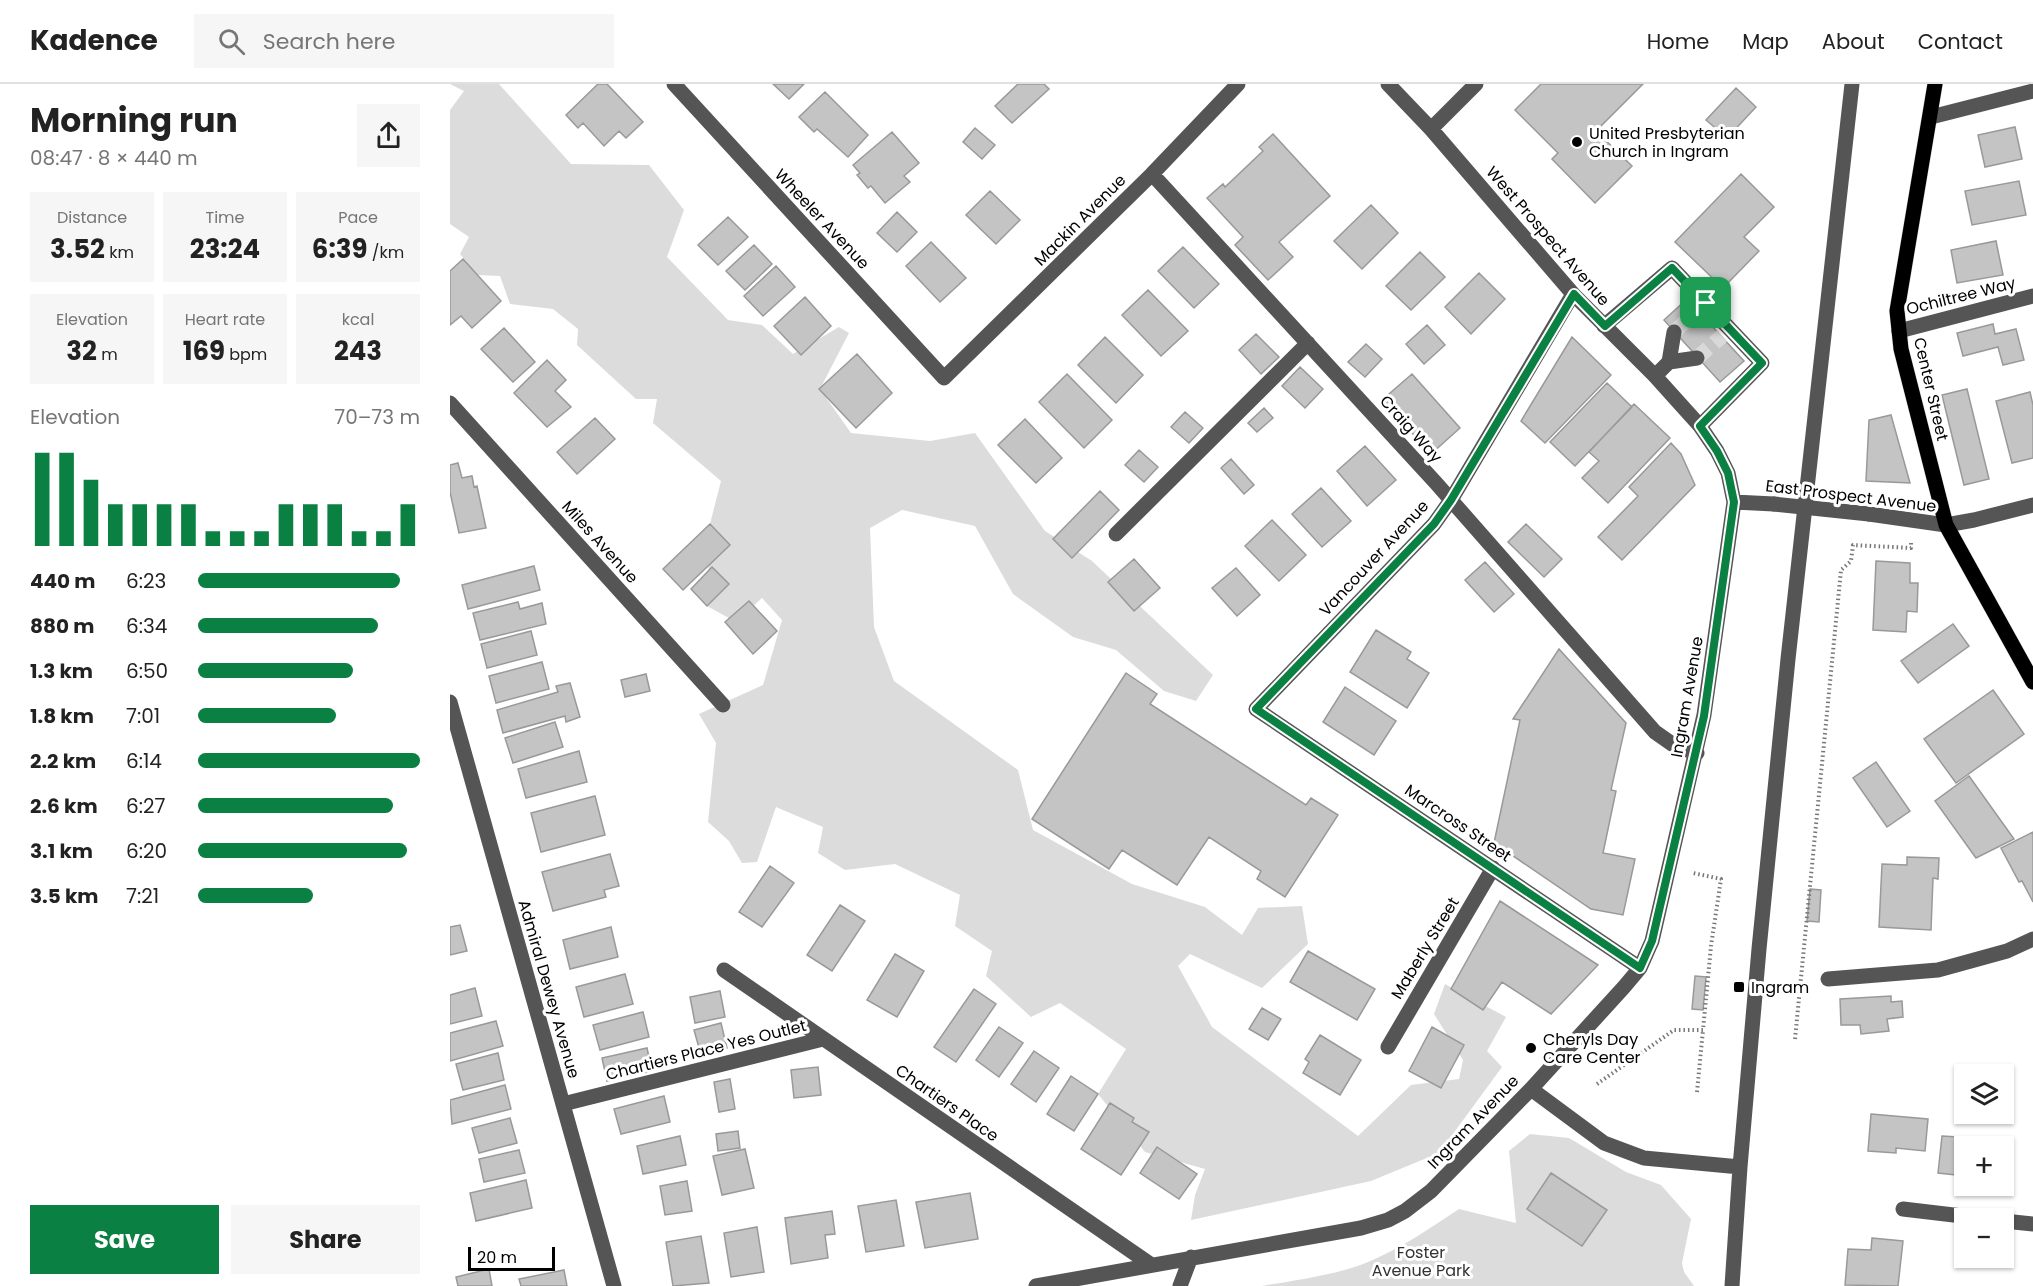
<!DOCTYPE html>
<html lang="en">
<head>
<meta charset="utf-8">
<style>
	:root { --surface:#fff; --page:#f6f6f6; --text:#222; --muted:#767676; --line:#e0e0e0; --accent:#0b8043 }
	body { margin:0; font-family:Poppins,sans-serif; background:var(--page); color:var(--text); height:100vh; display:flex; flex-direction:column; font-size:22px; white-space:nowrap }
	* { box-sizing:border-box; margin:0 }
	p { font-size:20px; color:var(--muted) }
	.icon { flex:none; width:33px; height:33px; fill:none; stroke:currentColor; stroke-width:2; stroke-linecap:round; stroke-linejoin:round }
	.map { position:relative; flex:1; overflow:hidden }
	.side { display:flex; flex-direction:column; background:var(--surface); width:450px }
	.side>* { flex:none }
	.controls { position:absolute; left:1504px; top:980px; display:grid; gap:12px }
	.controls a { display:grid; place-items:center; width:60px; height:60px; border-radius:0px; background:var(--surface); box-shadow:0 2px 4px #0004; font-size:30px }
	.scale { position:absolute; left:18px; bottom:15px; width:87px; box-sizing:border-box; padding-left:6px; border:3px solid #000; border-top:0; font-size:16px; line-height:21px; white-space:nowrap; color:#000; -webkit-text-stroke:4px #fff; paint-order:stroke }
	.pin { position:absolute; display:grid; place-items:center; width:51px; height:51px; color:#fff; margin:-26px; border-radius:12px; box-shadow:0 3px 9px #0006 }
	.round { display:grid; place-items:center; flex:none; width:63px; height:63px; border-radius:0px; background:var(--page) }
	.summary { display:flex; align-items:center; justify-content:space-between; height:102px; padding:0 30px }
	h1 { font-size:33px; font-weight:700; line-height:45px }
	.figures { display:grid; grid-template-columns:repeat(3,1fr); gap:9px; height:102px; padding:6px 30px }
	.figures div { display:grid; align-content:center; border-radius:0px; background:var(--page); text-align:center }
	.figures b { font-size:26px; font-weight:700 }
	.figures small { font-size:16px; font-weight:400 }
	.figures p { font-size:16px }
	.chart { height:168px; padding:12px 30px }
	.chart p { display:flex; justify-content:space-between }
	.chart svg { width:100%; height:108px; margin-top:6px; stroke:var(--accent); stroke-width:6 }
	.primary-button { display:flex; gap:12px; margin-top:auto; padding:12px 30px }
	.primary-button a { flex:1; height:69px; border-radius:0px; background:var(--accent); color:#fff; font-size:24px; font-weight:700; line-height:69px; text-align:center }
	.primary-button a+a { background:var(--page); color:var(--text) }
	ul { padding:0 30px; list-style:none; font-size:20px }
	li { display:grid; grid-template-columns:96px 72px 1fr; align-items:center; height:45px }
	li i { height:15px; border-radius:8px; background:var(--accent) }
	header { display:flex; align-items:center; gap:36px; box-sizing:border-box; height:84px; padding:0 30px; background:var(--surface); border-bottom:2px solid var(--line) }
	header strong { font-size:28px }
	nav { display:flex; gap:33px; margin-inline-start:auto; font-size:21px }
	.search { width:420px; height:54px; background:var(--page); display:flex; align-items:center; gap:15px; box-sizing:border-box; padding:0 21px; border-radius:0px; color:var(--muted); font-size:22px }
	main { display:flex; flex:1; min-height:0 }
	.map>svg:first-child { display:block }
	.green { fill:#dcdcdc }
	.building { fill:#c4c4c4; stroke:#999; stroke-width:1.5 }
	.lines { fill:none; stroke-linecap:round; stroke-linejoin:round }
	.minor-tunnel { stroke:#d9d9d9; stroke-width:15; stroke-dasharray:15 8; stroke-linecap:butt }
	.major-casing { stroke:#dbdbdb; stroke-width:16 }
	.path { stroke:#777; stroke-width:4; stroke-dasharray:1.5 3; stroke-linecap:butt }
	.minor { stroke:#555; stroke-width:15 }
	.major { stroke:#000; stroke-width:15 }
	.minor-bridge { stroke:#555; stroke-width:15 }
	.route-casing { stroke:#fff; stroke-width:12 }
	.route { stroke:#0b8043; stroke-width:8 }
	.poi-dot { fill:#000; stroke:#fff; stroke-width:2 }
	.labels { text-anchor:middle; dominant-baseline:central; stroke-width:6; stroke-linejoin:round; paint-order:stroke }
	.poi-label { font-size:16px; fill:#000; stroke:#fff; text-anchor:start }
	.street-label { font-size:16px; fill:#000; stroke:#fff }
	.park-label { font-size:16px; fill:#333; stroke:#fff }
</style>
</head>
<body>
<header>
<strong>Kadence</strong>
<div class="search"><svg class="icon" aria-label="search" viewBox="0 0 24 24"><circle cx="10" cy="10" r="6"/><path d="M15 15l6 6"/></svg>Search here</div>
<nav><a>Home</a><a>Map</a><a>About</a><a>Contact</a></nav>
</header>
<main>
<section class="side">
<div class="summary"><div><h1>Morning run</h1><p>08:47 · 8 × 440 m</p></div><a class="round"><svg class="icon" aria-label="share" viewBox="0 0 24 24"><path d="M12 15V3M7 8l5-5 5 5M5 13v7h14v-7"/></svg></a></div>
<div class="figures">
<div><p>Distance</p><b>3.52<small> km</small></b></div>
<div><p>Time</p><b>23:24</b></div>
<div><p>Pace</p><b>6:39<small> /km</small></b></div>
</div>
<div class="figures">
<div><p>Elevation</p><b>32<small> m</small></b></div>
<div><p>Heart rate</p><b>169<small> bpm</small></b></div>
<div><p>kcal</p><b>243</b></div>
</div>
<div class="chart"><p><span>Elevation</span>70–73 m</p>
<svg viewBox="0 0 160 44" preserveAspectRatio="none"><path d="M5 44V6M15 44V6M25 44V17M35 44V27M45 44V27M55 44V27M65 44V27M75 44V38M85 44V38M95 44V38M105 44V27M115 44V27M125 44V27M135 44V38M145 44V38M155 44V27"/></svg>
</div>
<ul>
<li><b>440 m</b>6:23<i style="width:91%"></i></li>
<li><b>880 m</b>6:34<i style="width:81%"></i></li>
<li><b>1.3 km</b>6:50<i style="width:70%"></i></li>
<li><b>1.8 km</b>7:01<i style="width:62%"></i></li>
<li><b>2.2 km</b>6:14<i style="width:100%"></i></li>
<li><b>2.6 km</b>6:27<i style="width:88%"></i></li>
<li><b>3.1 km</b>6:20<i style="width:94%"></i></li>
<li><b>3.5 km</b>7:21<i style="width:52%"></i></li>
</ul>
<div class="primary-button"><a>Save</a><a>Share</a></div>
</section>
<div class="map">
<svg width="1583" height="1202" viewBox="0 0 1583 1202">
	<rect width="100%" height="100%" fill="#fff"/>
	<path class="green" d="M 0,0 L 49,0 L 121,80 L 199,81 L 234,126 L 217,173 L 278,236 L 312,241 L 343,270 L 389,243 L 399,249 L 370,305 L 401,349 L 480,357 L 525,349 L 595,447 L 642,477 L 763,591 L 746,617 L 714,607 L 666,566 L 623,553 L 563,510 L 525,442 L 452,426 L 420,444 L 424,543 L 444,597 L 568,686 L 583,746 L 682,800 L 755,823 L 792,851 L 808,824 L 852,822 L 858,860 L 812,904 L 740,870 L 728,882 L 762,943 L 908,1052 L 961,1001 L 1009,995 L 1013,976 L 984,930 L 995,900 L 1056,933 L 1037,967 L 1052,983 L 989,1069 L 921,1097 L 741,1136 L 745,1111 L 755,1085 L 695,1068 L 648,1010 L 676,965 L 610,919 L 581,933 L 536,892 L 542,867 L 505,842 L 510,811 L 445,780 L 395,786 L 368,769 L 373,743 L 326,723 L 307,778 L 292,779 L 279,757 L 258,738 L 266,659 L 249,630 L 313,601 L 332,536 L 312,514 L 286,538 L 257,522 L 260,440 L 271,397 L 203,339 L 207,315 L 186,315 L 127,261 L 128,245 L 103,225 L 60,220 L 50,192 L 27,191 L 10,170 L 19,153 L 0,140 L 0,26 L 14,7 Z
		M 1080,1050 L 1119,1054 L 1176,1088 L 1211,1101 L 1241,1135 L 1232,1179 L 1234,1188 L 1244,1202 L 812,1202 C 846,1196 894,1190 925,1175 C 954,1162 982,1143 1009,1125 L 1066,1139 L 1059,1067 Z"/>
	<path class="building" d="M 148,0 L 157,0 L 193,38 L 176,54 L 169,47 L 154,62 L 133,39 L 128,44 L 116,31 Z
		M 323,0 L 354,0 L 339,15 Z
		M 568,0 L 594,0 L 599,5 L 562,39 L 545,22 Z
		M 1091,0 L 1193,0 L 1146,47 L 1182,82 L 1145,119 L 1102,75 L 1108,69 L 1065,26 Z
		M 1286,4 L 1306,23 L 1277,54 L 1256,36 Z
		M 375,8 L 418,51 L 398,73 L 367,45 L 364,48 L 349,33 Z
		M 1565,43 L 1572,75 L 1535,83 L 1528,51 Z
		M 525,44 L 545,61 L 532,75 L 513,58 Z
		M 442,48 L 469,79 L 454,92 L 460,98 L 435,119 L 421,102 L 418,104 L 407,91 L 410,89 L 403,81 Z
		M 823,50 L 880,112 L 829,158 L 843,173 L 818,196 L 785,161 L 793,153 L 757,114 L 773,100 L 775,103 L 813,67 L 809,63 Z
		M 1291,90 L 1324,123 L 1294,153 L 1309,167 L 1273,204 L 1225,158 Z
		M 1569,97 L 1576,131 L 1522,141 L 1515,107 Z
		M 540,107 L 570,136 L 546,160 L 516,131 Z
		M 921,121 L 948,149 L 912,185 L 884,157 Z
		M 447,128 L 467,148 L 447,168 L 427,149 Z
		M 278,133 L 298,153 L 268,181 L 248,161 Z
		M 1546,157 L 1553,191 L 1507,199 L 1501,166 Z
		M 481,158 L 516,194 L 490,218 L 456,182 Z
		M 304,161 L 322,180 L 295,206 L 276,187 Z
		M 733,163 L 769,200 L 744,224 L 708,187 Z
		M 970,168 L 995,193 L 961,226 L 936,202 Z
		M 13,175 L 51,217 L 22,244 L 11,232 L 0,241 L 0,187 Z
		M 326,182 L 345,203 L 313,232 L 294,212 Z
		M 1029,189 L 1055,215 L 1021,250 L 995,223 Z
		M 698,206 L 738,247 L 711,272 L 672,231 Z
		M 355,213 L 381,242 L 351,271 L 324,242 Z
		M 1237,215 L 1294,277 L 1270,298 L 1214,236 Z
		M 1543,240 L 1545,250 L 1566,245 L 1574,276 L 1553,281 L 1548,263 L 1513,272 L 1507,249 Z
		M 977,241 L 995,261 L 974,280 L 956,260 Z
		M 54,244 L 85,278 L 63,298 L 31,265 Z
		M 806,250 L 829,273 L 811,290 L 789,266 Z
		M 655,253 L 693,291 L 666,319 L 628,281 Z
		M 1122,253 L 1161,291 L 1095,359 L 1071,337 Z
		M 916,260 L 932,275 L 915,293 L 898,278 Z
		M 407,270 L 442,309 L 406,344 L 369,305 Z
		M 97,276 L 116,296 L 105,307 L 121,323 L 97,343 L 64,309 Z
		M 850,283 L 873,305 L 855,324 L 832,302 Z
		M 617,290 L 662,336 L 634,364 L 589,318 Z
		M 962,290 L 1010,344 L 981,370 L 932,316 Z
		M 1157,299 L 1182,323 L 1125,382 L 1100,358 Z
		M 1517,305 L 1539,395 L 1514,401 L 1492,311 Z
		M 1580,308 L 1583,321 L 1583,374 L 1562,379 L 1546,317 Z
		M 1184,320 L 1220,354 L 1158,419 L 1132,394 L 1149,377 L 1139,368 Z
		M 814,324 L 823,334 L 807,348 L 798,339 Z
		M 735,328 L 753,344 L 739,359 L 721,343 Z
		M 1441,331 L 1460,399 L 1416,397 L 1419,336 Z
		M 145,334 L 165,355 L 127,390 L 107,368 Z
		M 575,335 L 612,374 L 586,399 L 548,361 Z
		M 1221,359 L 1231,370 L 1245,401 L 1172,476 L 1148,453 L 1188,412 L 1179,403 Z
		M 915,362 L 946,396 L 917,422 L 887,387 Z
		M 689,366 L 708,383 L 694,398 L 675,381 Z
		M 781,375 L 804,401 L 794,410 L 771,384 Z
		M 8,379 L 12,394 L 22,392 L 24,403 L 27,402 L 36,444 L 9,449 L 0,408 L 0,381 Z
		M 871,404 L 901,437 L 872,463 L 842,430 Z
		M 650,407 L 669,426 L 622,474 L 603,455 Z
		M 822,436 L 856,471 L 829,497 L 795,462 Z
		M 260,440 L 280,461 L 233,506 L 213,485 Z
		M 1076,440 L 1112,475 L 1094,493 L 1058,458 Z
		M 684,475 L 710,504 L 684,527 L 658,498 Z
		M 1426,477 L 1460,479 L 1460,499 L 1468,499 L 1467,528 L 1457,527 L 1456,548 L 1423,546 Z
		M 1035,478 L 1064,510 L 1044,528 L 1015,496 Z
		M 84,482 L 90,506 L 18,525 L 12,501 Z
		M 262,483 L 279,500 L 257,522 L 241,505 Z
		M 786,484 L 810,511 L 787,532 L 762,504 Z
		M 299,517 L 327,547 L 303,570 L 275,538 Z
		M 68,518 L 70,525 L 92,519 L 96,540 L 30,556 L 23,529 Z
		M 1503,540 L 1519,562 L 1468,599 L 1451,577 Z
		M 926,546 L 961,568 L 957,575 L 979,589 L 957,624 L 900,588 Z
		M 81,547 L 87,571 L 37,584 L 31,560 Z
		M 1109,565 L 1176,639 L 1161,706 L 1166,707 L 1153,769 L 1185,775 L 1173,831 L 1141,825 L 1044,759 L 1070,636 L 1063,635 Z
		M 92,578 L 99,605 L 46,619 L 39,592 Z
		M 676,589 L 707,610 L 700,620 L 856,721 L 861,714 L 888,731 L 835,813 L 807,795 L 811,787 L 759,753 L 727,801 L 672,766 L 659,785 L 582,735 Z
		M 196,590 L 200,607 L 175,613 L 171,596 Z
		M 120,599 L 130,633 L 116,638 L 115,632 L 53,649 L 47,626 L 108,608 L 106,602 Z
		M 895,603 L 946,637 L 924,671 L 873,638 Z
		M 1543,606 L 1574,650 L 1506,699 L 1474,655 Z
		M 105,638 L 113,663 L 63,679 L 55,654 Z
		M 129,667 L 137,698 L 76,714 L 68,685 Z
		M 1426,678 L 1460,727 L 1437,743 L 1403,694 Z
		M 1519,692 L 1564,755 L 1526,774 L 1485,717 Z
		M 145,712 L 155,751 L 91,768 L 81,729 Z
		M 1583,748 L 1583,818 L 1572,797 L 1569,798 L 1551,764 Z
		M 160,770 L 169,802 L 154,806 L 156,813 L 103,827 L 92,788 Z
		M 1457,773 L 1489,774 L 1488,795 L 1483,794 L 1481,846 L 1429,843 L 1432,780 L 1457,781 Z
		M 320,782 L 344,799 L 312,843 L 289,828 Z
		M 1360,805 L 1371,806 L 1369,838 L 1357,837 Z
		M 1050,817 L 1148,881 L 1101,930 L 1052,898 L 1033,926 L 1001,905 Z
		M 390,821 L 415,837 L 382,887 L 357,871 Z
		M 10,841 L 17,867 L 0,871 L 0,843 Z
		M 161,843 L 168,873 L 120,885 L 113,856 Z
		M 858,867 L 925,905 L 907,936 L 840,898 Z
		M 445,870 L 474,887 L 447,933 L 417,916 Z
		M 175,890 L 183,920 L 134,933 L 126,903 Z
		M 1245,892 L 1256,893 L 1253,926 L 1242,925 Z
		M 25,904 L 32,932 L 0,940 L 0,911 Z
		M 524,905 L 546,920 L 506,978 L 484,963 Z
		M 270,907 L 275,933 L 245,939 L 240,913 Z
		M 1441,912 L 1441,918 L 1452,917 L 1453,933 L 1437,935 L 1439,947 L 1411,950 L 1410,941 L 1391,941 L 1390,915 Z
		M 812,924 L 831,935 L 818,956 L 799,945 Z
		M 193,928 L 199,953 L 150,966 L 143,941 Z
		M 46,937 L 53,962 L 0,977 L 0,949 Z
		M 271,939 L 277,964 L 251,971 L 244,946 Z
		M 549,943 L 573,959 L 549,993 L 526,976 Z
		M 982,943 L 1014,961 L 991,1004 L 959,987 Z
		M 870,951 L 911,976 L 890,1011 L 853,989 L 859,978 L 855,975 Z
		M 197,964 L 202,987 L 157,997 L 152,974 Z
		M 584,967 L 609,984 L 586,1018 L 561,1000 Z
		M 48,969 L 54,996 L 13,1006 L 6,980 Z
		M 368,983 L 371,1011 L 344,1014 L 341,986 Z
		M 621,992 L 648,1010 L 624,1047 L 597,1030 Z
		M 280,995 L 285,1025 L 269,1028 L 264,998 Z
		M 55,1001 L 61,1025 L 2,1040 L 0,1016 Z
		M 214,1012 L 220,1038 L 171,1050 L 164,1025 Z
		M 660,1019 L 684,1034 L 682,1038 L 699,1048 L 671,1091 L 631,1065 Z
		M 1421,1030 L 1478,1035 L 1475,1067 L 1446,1064 L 1446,1069 L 1418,1067 Z
		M 60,1034 L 67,1059 L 29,1069 L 22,1044 Z
		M 288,1047 L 290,1064 L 268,1067 L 266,1050 Z
		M 230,1052 L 236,1081 L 193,1090 L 187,1062 Z
		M 1492,1052 L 1525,1054 L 1524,1062 L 1515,1062 L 1515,1092 L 1488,1089 Z
		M 707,1063 L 747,1090 L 729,1115 L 690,1089 Z
		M 295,1065 L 304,1104 L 272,1111 L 263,1072 Z
		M 69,1066 L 75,1089 L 34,1098 L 29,1075 Z
		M 1101,1089 L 1157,1126 L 1132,1162 L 1077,1125 Z
		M 76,1096 L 82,1124 L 26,1137 L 20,1109 Z
		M 237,1097 L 242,1127 L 215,1131 L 210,1102 Z
		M 520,1109 L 528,1155 L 475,1164 L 466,1118 Z
		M 446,1116 L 454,1162 L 416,1168 L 408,1122 Z
		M 382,1127 L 385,1150 L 375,1151 L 378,1174 L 341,1180 L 335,1134 Z
		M 307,1143 L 314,1188 L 281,1193 L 274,1149 Z
		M 251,1152 L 259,1199 L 223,1202 L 216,1158 Z
		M 1422,1154 L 1453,1157 L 1448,1202 L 1395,1201 L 1398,1165 L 1421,1166 Z
		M 39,1185 L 42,1202 L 8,1202 L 6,1193 Z
		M 114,1186 L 117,1202 L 71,1202 L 69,1195 Z"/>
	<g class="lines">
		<path class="minor-tunnel" d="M 1224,248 L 1248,226
			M 1247,274 L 1272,252"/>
		<g class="major-casing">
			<path id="major" d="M 1485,0 L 1447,227 L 1451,265 L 1496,441 L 1583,598"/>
		</g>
		<path class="path" d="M 1345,955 L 1391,486 L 1401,477 L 1403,461 L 1461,464 L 1461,458
			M 1147,1000 L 1224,946 L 1253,946 L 1261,862 L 1271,795 L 1243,789
			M 1247,1008 L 1253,946"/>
		<path class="minor" d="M 224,0 L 494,294 L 702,90 L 788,0
			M 1481,33 L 1583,7
			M 981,45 L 1026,0
			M 702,90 L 986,399 L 1205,648 L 1225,662 L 1247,669
			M 1123,210 L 1001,416 L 984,440 L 806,625 L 1190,884
			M 1154,242 L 1222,184 L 1312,279 L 1250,342
			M 1449,247 L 1583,212
			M 1219,278 L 1247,274
			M 1205,292 L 1219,278 L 1224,248
			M 0,319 L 273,621
			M 1284,418 L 1324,420
			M 1419,430 L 1496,441 L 1524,436 L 1583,421
			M 666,450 L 858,259
			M 0,618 L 164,1202
			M 274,886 L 700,1180
			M 1378,895 L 1488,886 L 1557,867 L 1583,855
			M 938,963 L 1043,784
			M 1081,1005 L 1154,1059 L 1194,1074 L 1290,1083
			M 113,1020 L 373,955
			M 1453,1125 L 1529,1134
			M 1554,1137 L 1583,1140
			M 586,1202 L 911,1144 L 938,1136 L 955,1127 L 981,1107 L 1081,1005 L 1174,903 L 1190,884 L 1202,857 L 1254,631 L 1284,418 L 1278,389 L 1267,367 L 1250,342 L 1205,292 L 1123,210 L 981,45 L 938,0
			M 730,1202 L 741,1173
			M 1282,1202 L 1290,1083 L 1309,865 L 1338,575 L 1402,0"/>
		<use href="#major" class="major"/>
		<path class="minor-bridge" d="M 1324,420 L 1419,430"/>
	</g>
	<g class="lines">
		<g class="route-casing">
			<path id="route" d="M 1222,184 L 1312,279 L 1250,342 L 1267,367 L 1278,389 L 1284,418 L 1254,632 L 1202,857 L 1190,884 L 806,625 L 984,440 L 1001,416 L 1124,210 L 1155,242 Z"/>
		</g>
		<use href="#route" class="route"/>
	</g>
	<g class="poi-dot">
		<circle cx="1127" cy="58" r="6"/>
		<rect x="1283" y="897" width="12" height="12" rx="3"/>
		<circle cx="1081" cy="964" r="6"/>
	</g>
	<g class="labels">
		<g class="poi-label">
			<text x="1139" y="49">United Presbyterian<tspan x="1139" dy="18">Church in Ingram</tspan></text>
			<text x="1301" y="903">Ingram</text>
			<text x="1093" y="955">Cheryls Day<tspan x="1093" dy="18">Care Center</tspan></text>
		</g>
		<g class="street-label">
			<text transform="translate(372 135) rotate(47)">Wheeler Avenue</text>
			<text transform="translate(630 136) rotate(-45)">Mackin Avenue</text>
			<text transform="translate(1098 152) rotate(49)">West Prospect Avenue</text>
			<text transform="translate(1511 212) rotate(-14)">Ochiltree Way</text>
			<text transform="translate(1481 305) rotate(77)">Center Street</text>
			<text transform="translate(961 345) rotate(48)">Craig Way</text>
			<text transform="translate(1401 412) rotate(7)">East Prospect Avenue</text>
			<text transform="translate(150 458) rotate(48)">Miles Avenue</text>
			<text transform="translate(924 474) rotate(-47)">Vancouver Avenue</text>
			<text transform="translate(1237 613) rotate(-80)">Ingram Avenue</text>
			<text transform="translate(1008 739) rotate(34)">Marcross Street</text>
			<text transform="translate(975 864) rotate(-59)">Maberly Street</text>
			<text transform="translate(99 905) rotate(74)">Admiral Dewey Avenue</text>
			<text transform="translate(256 966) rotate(-14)">Chartiers Place Yes Outlet</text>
			<text transform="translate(497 1019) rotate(35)">Chartiers Place</text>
			<text transform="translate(1023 1038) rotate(-46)">Ingram Avenue</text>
		</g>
		<g class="park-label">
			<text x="971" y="1168">Foster<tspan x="971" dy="18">Avenue Park</tspan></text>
		</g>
	</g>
</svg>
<div class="controls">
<a><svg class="icon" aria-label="layers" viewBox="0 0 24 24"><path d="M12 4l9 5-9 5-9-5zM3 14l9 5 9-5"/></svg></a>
<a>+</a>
<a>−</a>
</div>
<div class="scale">20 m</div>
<div class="pin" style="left:1256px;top:219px;background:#1e9e55"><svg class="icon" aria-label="arrive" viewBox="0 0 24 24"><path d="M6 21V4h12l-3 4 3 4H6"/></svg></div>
</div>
</main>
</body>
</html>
